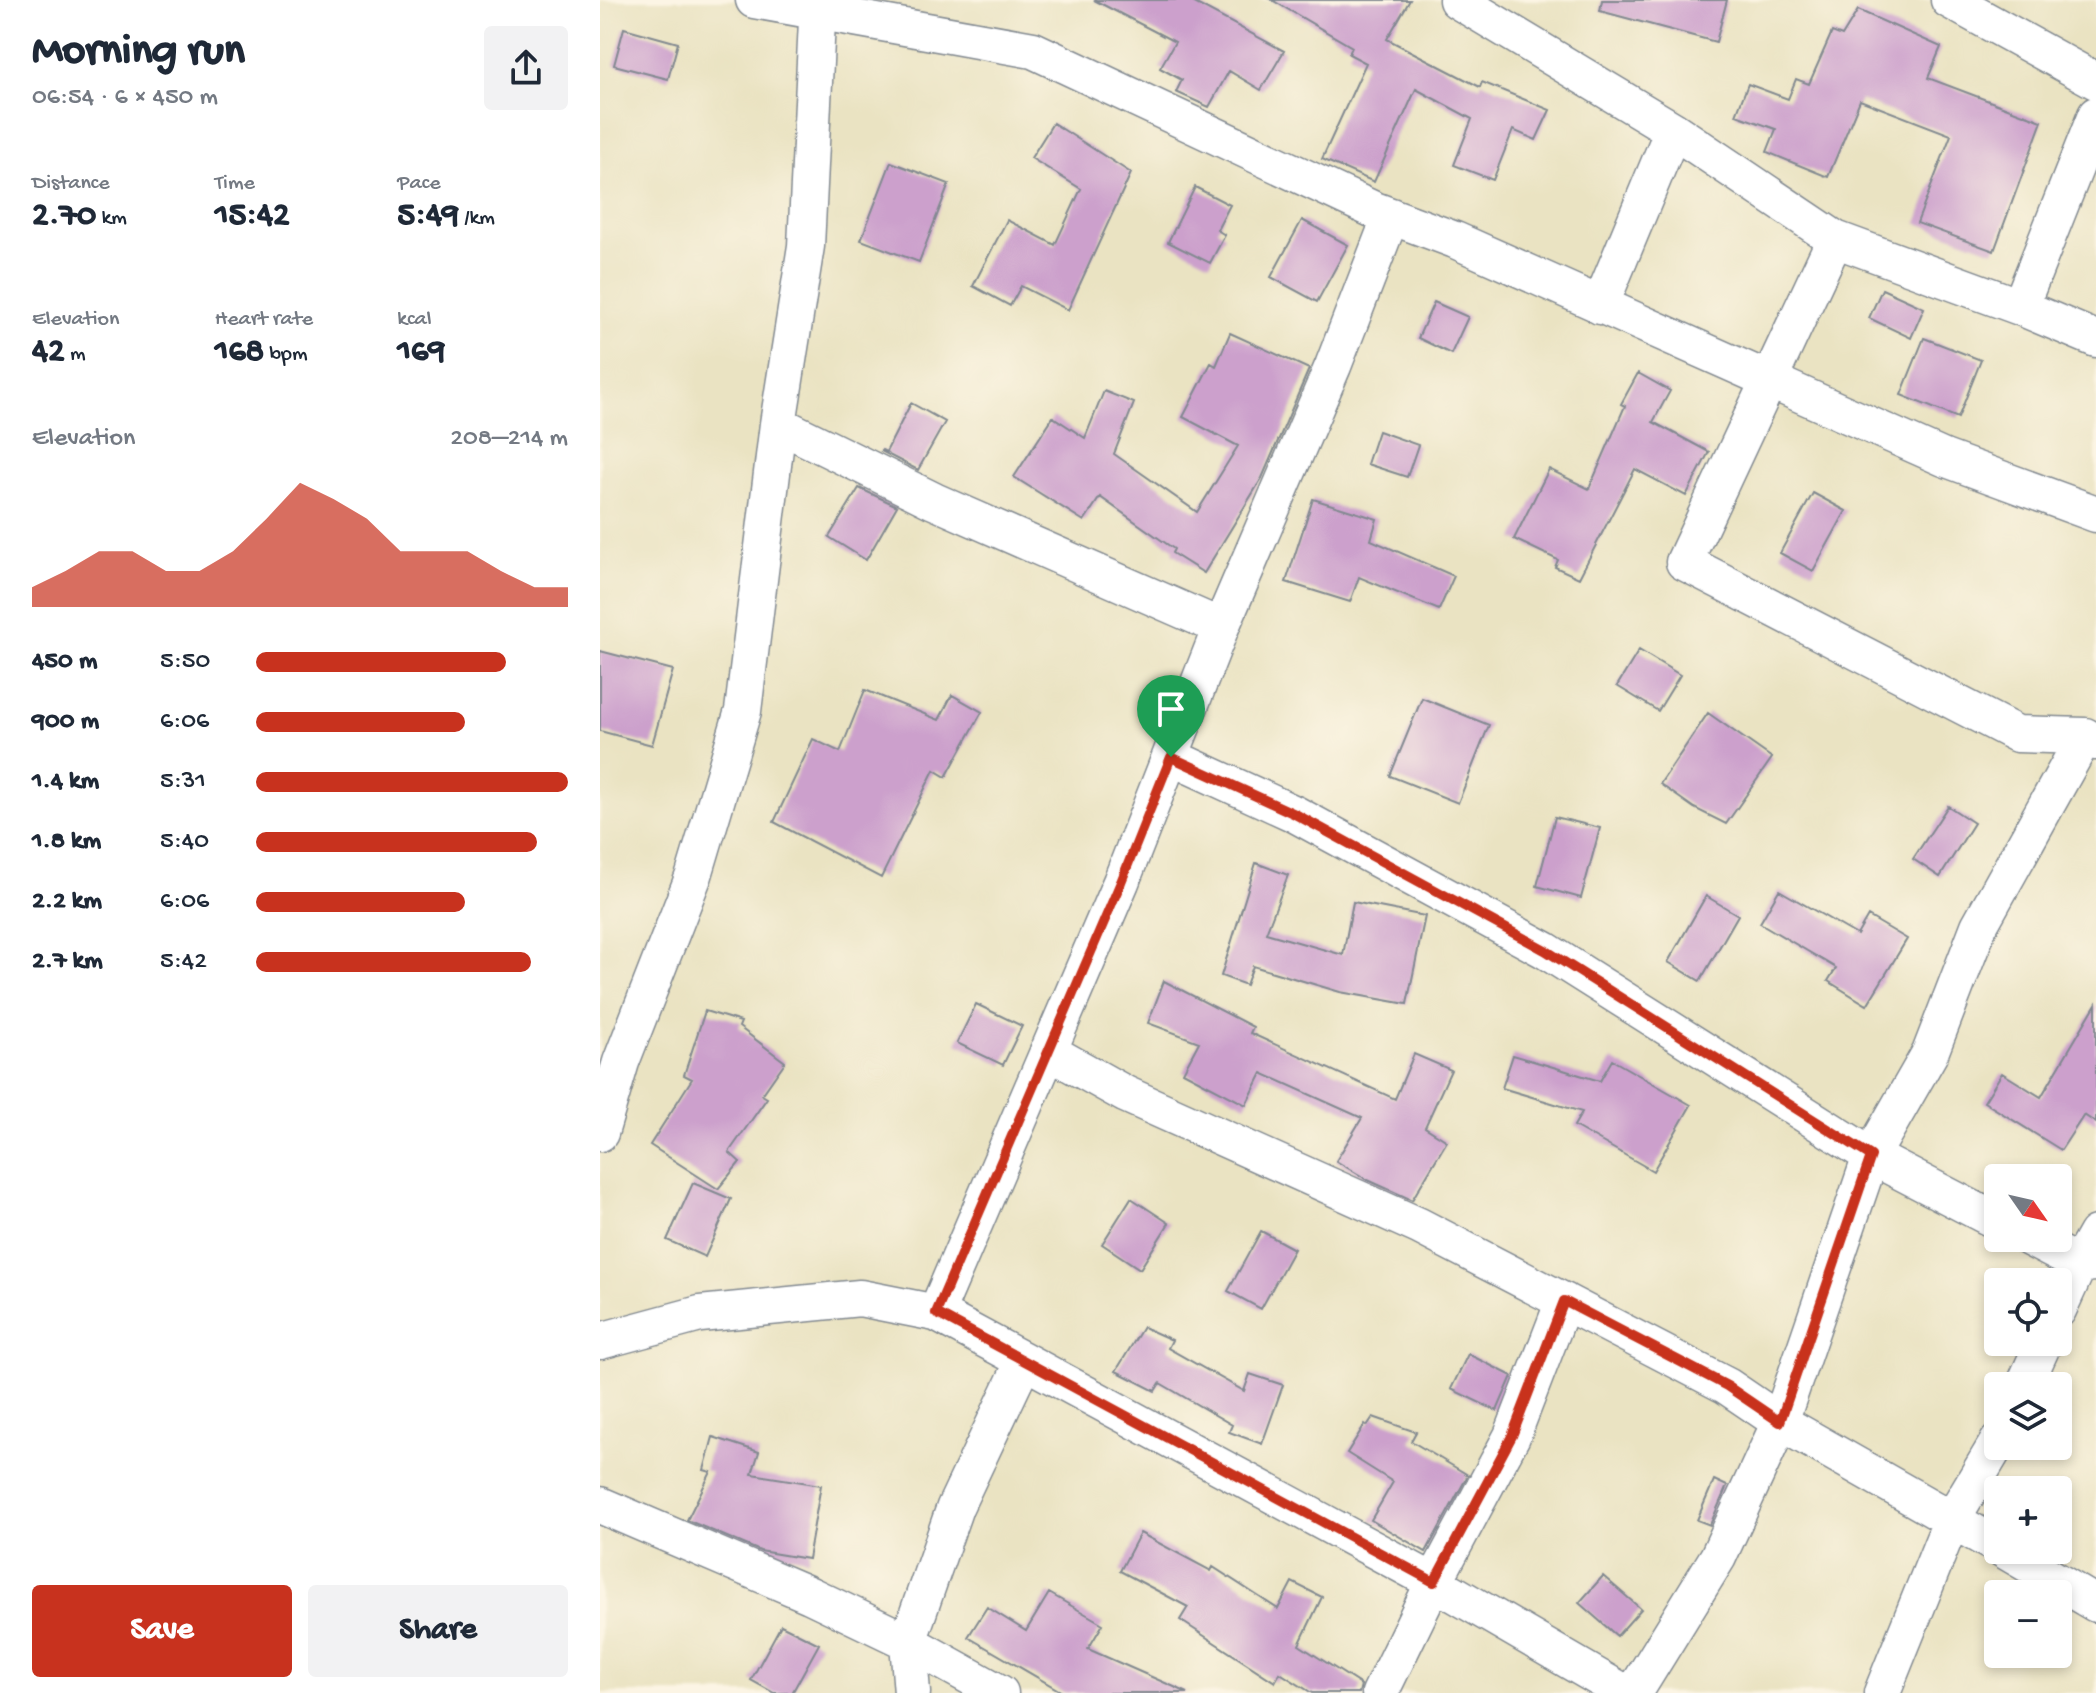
<!DOCTYPE html>
<html lang="en">
<head>
<meta charset="utf-8">
<style>
	:root { --surface:#fff; --page:#f2f2f3; --text:#1f2937; --muted:#747a83; --accent:#c8321e }
	body { margin:0; font-family:"Gochi Hand",sans-serif; background:var(--page); color:var(--text); height:100vh; display:flex; flex-direction:column; font-size:30px; white-space:nowrap }
	* { box-sizing:border-box; margin:0 }
	p { font-size:26px; color:var(--muted) }
	.icon { flex:none; width:44px; height:44px; fill:none; stroke:currentColor; stroke-width:2; stroke-linecap:round; stroke-linejoin:round }
	.map { position:relative; flex:1; overflow:hidden }
	.drawer { display:flex; flex-direction:column; background:var(--surface); width:600px }
	.drawer>* { flex:none }
	.needle { width:52px; rotate:124deg }
	.controls { position:absolute; left:1384px; top:1164px; display:grid; gap:16px }
	.controls a { display:grid; place-items:center; width:88px; height:88px; border-radius:8px; background:var(--surface); box-shadow:0 4px 12px #0003; font-size:40px }
	.pin { position:absolute; display:grid; place-items:center; width:68px; height:68px; color:#fff; margin:-82px -34px; border-radius:50% 50% 50% 0; rotate:-45deg; box-shadow:0 0 8px #0007 }
	.pin .icon { rotate:45deg }
	.round { display:grid; place-items:center; flex:none; width:84px; height:84px; border-radius:8px; background:var(--page) }
	.headline { display:flex; align-items:center; justify-content:space-between; height:136px; padding:0 32px }
	h1 { font-size:44px; font-weight:700; line-height:60px }
	.figures { display:grid; grid-template-columns:repeat(3,1fr); gap:12px; height:136px; padding:8px 32px }
	.figures div { display:grid; align-content:center }
	.figures b { font-size:34px; font-weight:700 }
	.figures small { font-size:22px; font-weight:400 }
	.figures p { font-size:22px }
	.chart { height:224px; padding:16px 32px }
	.chart p { display:flex; justify-content:space-between }
	.chart svg { width:100%; height:144px; margin-top:8px; fill:var(--accent); opacity:.7 }
	.button { display:flex; gap:16px; margin-top:auto; padding:16px 32px }
	.button a { flex:1; height:92px; border-radius:8px; background:var(--accent); color:#fff; font-size:32px; font-weight:700; line-height:92px; text-align:center }
	.button a+a { background:var(--page); color:var(--text) }
	ul { padding:0 32px; list-style:none; font-size:26px }
	li { display:grid; grid-template-columns:128px 96px 1fr; align-items:center; height:60px }
	li i { height:20px; border-radius:10px; background:var(--accent) }
	main { display:flex; flex:1; min-height:0 }
	.map>svg:first-child { display:block }
	.building { fill:#cca0cc }
	.lines { fill:none; stroke-linecap:round; stroke-linejoin:round }
	.minor-casing { stroke:#828990; stroke-width:39 }
	.minor { stroke:#fff; stroke-width:36 }
	.route-casing { stroke:#fff; stroke-width:16 }
	.route { stroke:#c8321e; stroke-width:10 }
</style>
</head>
<body>
<main>
<section class="drawer">
<div class="headline"><div><h1>Morning run</h1><p>06:54 · 6 × 450 m</p></div><a class="round"><svg class="icon" aria-label="share" viewBox="0 0 24 24"><path d="M12 15V3M7 8l5-5 5 5M5 13v7h14v-7"/></svg></a></div>
<div class="figures">
<div><p>Distance</p><b>2.70<small> km</small></b></div>
<div><p>Time</p><b>15:42</b></div>
<div><p>Pace</p><b>5:49<small> /km</small></b></div>
</div>
<div class="figures">
<div><p>Elevation</p><b>42<small> m</small></b></div>
<div><p>Heart rate</p><b>168<small> bpm</small></b></div>
<div><p>kcal</p><b>169</b></div>
</div>
<div class="chart"><p><span>Elevation</span>208–214 m</p>
<svg viewBox="0 0 160 44" preserveAspectRatio="none"><path d="M0 44V38L10 33L20 27L30 27L40 33L50 33L60 27L70 17L80 6L90 11L100 17L110 27L120 27L130 27L140 33L150 38L160 38V44z"/></svg>
</div>
<ul>
<li><b>450 m</b>5:50<i style="width:80%"></i></li>
<li><b>900 m</b>6:06<i style="width:67%"></i></li>
<li><b>1.4 km</b>5:31<i style="width:100%"></i></li>
<li><b>1.8 km</b>5:40<i style="width:90%"></i></li>
<li><b>2.2 km</b>6:06<i style="width:67%"></i></li>
<li><b>2.7 km</b>5:42<i style="width:88%"></i></li>
</ul>
<div class="button"><a>Save</a><a>Share</a></div>
</section>
<div class="map">
<svg width="1496" height="1693" viewBox="0 0 1496 1693">
	<rect width="100%" height="100%" fill="#fcf5e5"/>
	<filter id="ink" filterUnits="userSpaceOnUse"><feTurbulence type="fractalNoise" baseFrequency=".0125" numOctaves="2"/><feDisplacementMap in="SourceGraphic" scale="16" xChannelSelector="R" yChannelSelector="G"/><feConvolveMatrix kernelMatrix="1 2 1 2 8 2 1 2 1" color-interpolation-filters="sRGB"/></filter>
	<filter id="wash" filterUnits="userSpaceOnUse"><feTurbulence type="fractalNoise" baseFrequency=".006" numOctaves="4" result="noise"/><feDisplacementMap in="SourceGraphic" scale="32" xChannelSelector="R" yChannelSelector="G"/><feGaussianBlur stdDeviation="1.8" result="paint"/><feColorMatrix in="noise" values="0 0 0 0 0 0 0 0 0 0 0 0 0 0 0 0 0 1.4 0 .05"/><feComposite in="paint" operator="in"/></filter>
	<g filter="url(#wash)">
		<rect width="100%" height="100%" fill="#eae3c2"/>
		<g id="blocks">
			<path class="building" d="M 494,0 L 589,0 L 684,51 L 661,90 L 629,71 L 609,107 L 576,92 L 582,80 L 560,68 L 575,42 Z
				M 672,0 L 810,0 L 787,39 L 880,87 L 882,82 L 950,110 L 936,140 L 913,130 L 893,180 L 854,165 L 872,119 L 816,89 L 774,182 L 722,159 L 766,63 L 749,54 L 752,47 Z
				M 1002,0 L 1127,0 L 1116,42 L 1000,11 Z
				M 1258,10 L 1341,47 L 1328,78 L 1442,121 L 1394,251 L 1317,223 L 1351,135 L 1260,100 L 1228,177 L 1167,152 L 1176,129 L 1136,115 L 1148,84 L 1188,99 L 1196,79 L 1209,84 L 1232,32 L 1242,36 Z
				M 24,28 L 78,43 L 68,79 L 14,65 Z
				M 453,123 L 531,173 L 468,310 L 421,286 L 410,306 L 373,286 L 407,220 L 455,245 L 481,189 L 431,158 Z
				M 291,162 L 349,184 L 319,262 L 261,240 Z
				M 595,187 L 630,205 L 617,230 L 625,235 L 610,263 L 568,242 Z
				M 702,220 L 748,245 L 717,302 L 671,277 Z
				M 1282,289 L 1324,308 L 1311,338 L 1269,318 Z
				M 834,302 L 868,317 L 851,354 L 818,338 Z
				M 630,333 L 709,369 L 662,478 L 604,573 L 572,553 L 574,549 L 500,497 L 484,521 L 414,477 L 453,417 L 485,438 L 504,391 L 534,403 L 514,454 L 597,512 L 638,446 L 583,417 L 611,363 L 616,366 Z
				M 1324,338 L 1381,360 L 1358,418 L 1301,395 Z
				M 1038,373 L 1070,391 L 1053,422 L 1109,452 L 1086,496 L 1035,469 L 979,578 L 955,567 L 958,560 L 914,539 L 949,469 L 989,489 L 1025,406 L 1021,404 Z
				M 311,403 L 345,422 L 318,470 L 281,451 L 282,450 L 286,452 Z
				M 778,431 L 818,445 L 807,477 L 767,464 Z
				M 259,488 L 297,506 L 266,560 L 229,537 Z
				M 1213,493 L 1246,511 L 1213,571 L 1180,553 Z
				M 713,499 L 777,519 L 771,540 L 854,576 L 839,610 L 759,577 L 750,602 L 686,582 Z
				M 1039,650 L 1080,675 L 1058,711 L 1017,686 Z
				M 0,651 L 73,670 L 52,745 L 0,731 Z
				M 265,690 L 339,720 L 352,695 L 382,712 L 346,777 L 334,770 L 281,878 L 174,822 L 213,739 L 240,752 Z
				M 822,698 L 889,725 L 858,803 L 790,776 Z
				M 1108,713 L 1172,758 L 1126,824 L 1094,808 L 1060,784 Z
				M 1348,806 L 1374,823 L 1340,877 L 1313,859 Z
				M 955,817 L 1000,828 L 981,898 L 937,886 Z
				M 656,863 L 688,875 L 666,933 L 743,955 L 753,902 L 825,916 L 807,1004 L 740,992 L 653,966 L 646,985 L 621,976 Z
				M 1179,890 L 1257,935 L 1268,916 L 1307,939 L 1267,1005 L 1228,981 L 1236,968 L 1160,923 Z
				M 1106,896 L 1138,915 L 1100,981 L 1068,962 Z
				M 564,981 L 653,1027 L 650,1033 L 795,1099 L 814,1054 L 851,1070 L 825,1127 L 847,1141 L 812,1200 L 768,1180 L 736,1161 L 762,1118 L 662,1073 L 646,1105 L 583,1072 L 599,1042 L 548,1023 Z
				M 376,1004 L 422,1026 L 403,1065 L 357,1043 Z
				M 1496,1004 L 1496,1123 L 1484,1115 L 1461,1150 L 1384,1102 L 1402,1073 L 1441,1097 Z
				M 105,1011 L 141,1022 L 139,1027 L 185,1062 L 162,1095 L 167,1098 L 129,1152 L 140,1162 L 118,1189 L 50,1145 L 92,1079 L 84,1075 Z
				M 913,1055 L 1000,1081 L 1012,1060 L 1091,1105 L 1053,1171 L 974,1126 L 982,1112 L 902,1088 Z
				M 93,1183 L 131,1199 L 105,1257 L 67,1240 Z
				M 531,1198 L 569,1223 L 540,1269 L 502,1244 Z
				M 661,1231 L 694,1249 L 661,1309 L 628,1291 Z
				M 543,1327 L 572,1340 L 568,1348 L 644,1391 L 650,1374 L 683,1385 L 662,1444 L 629,1432 L 632,1425 L 560,1383 L 555,1391 L 516,1371 Z
				M 868,1354 L 912,1376 L 897,1411 L 851,1389 Z
				M 773,1417 L 816,1432 L 811,1441 L 868,1475 L 826,1552 L 771,1520 L 793,1482 L 747,1453 L 765,1424 L 767,1426 Z
				M 113,1437 L 159,1452 L 152,1474 L 221,1485 L 208,1559 L 160,1551 L 87,1520 L 111,1472 L 104,1470 Z
				M 1114,1480 L 1127,1486 L 1110,1525 L 1097,1520 Z
				M 540,1533 L 611,1571 L 613,1567 L 678,1609 L 692,1582 L 722,1597 L 699,1645 L 761,1685 L 759,1693 L 712,1693 L 680,1673 L 675,1682 L 580,1620 L 588,1607 L 520,1571 Z
				M 1003,1576 L 1041,1609 L 1017,1636 L 979,1603 Z
				M 449,1593 L 503,1624 L 488,1649 L 588,1693 L 464,1693 L 368,1637 L 387,1607 L 426,1631 Z
				M 181,1625 L 219,1644 L 192,1693 L 174,1693 L 151,1680 Z"/>
		</g>
	</g>
	<g filter="url(#ink)">
		<use href="#blocks" fill-opacity="0" stroke="#828990" stroke-width="2"/>
		<g class="lines">
			<g class="minor-casing">
				<path id="minor" d="M 154,0 L 433,50 L 772,209 L 855,240 L 1344,458 L 1496,514
					M 857,0 L 1073,130 L 1235,239 L 1420,307 L 1496,339
					M 1349,0 L 1496,81
					M 1235,239 L 1084,562 L 1417,734 L 1485,736 L 1496,742
					M 1000,306 L 1073,130
					M 1420,307 L 1496,115
					M 178,424 L 334,501 L 621,627
					M 571,757 L 695,814 L 945,950 L 1271,1156 L 1398,1222
					M 448,1051 L 525,1094 L 819,1226 L 1127,1386 L 1180,1422 L 1398,1546
					M 0,1133 L 21,1062 L 94,875 L 143,711 L 178,424 L 206,246 L 218,0
					M 1429,1238 L 1479,1264 L 1496,1263
					M 1458,1310 L 1479,1264 L 1496,1234
					M 336,1313 L 521,882 L 621,627 L 733,366 L 791,216
					M 0,1341 L 100,1314 L 260,1298 L 336,1313 L 834,1582 L 1025,1693
					M 1424,1386 L 1444,1342
					M 0,1505 L 210,1595 L 308,1642 L 400,1693
					M 1404,1550 L 1496,1604
					M 312,1693 L 308,1642 L 355,1507 L 424,1361
					M 780,1693 L 834,1582 L 912,1436 L 964,1301
					M 1034,1693 L 1118,1557 L 1180,1422 L 1271,1156 L 1330,1053 L 1379,926 L 1485,736
					M 1282,1693 L 1352,1519 L 1398,1442"/>
			</g>
			<use href="#minor" class="minor"/>
		</g>
	</g>
	<g class="lines" filter="url(#ink)">
		<g class="route-casing">
			<path id="route" d="M 571,757 L 695,814 L 945,950 L 1271,1156 L 1180,1422 L 1127,1386 L 964,1301 L 912,1436 L 834,1582 L 336,1313 L 521,882 Z"/>
		</g>
		<use href="#route" class="route"/>
	</g>
</svg>
<div class="controls">
<a><svg class="needle" viewBox="-14 -14 28 28"><path d="M0-13l5 13h-10z" fill="#e53935"/><path d="M0 13l5-13h-10z" fill="#747a83"/></svg></a>
<a><svg class="icon" aria-label="locate" viewBox="0 0 24 24"><circle cx="12" cy="12" r="6"/><path d="M12 2v4M12 18v4M2 12h4M18 12h4"/></svg></a>
<a><svg class="icon" aria-label="layers" viewBox="0 0 24 24"><path d="M12 4l9 5-9 5-9-5zM3 14l9 5 9-5"/></svg></a>
<a>+</a>
<a>−</a>
</div>
<div class="pin" style="left:571px;top:757px;background:#1e9e55"><svg class="icon" aria-label="arrive" viewBox="0 0 24 24"><path d="M6 21V4h12l-3 4 3 4H6"/></svg></div>
</div>
</main>
</body>
</html>
